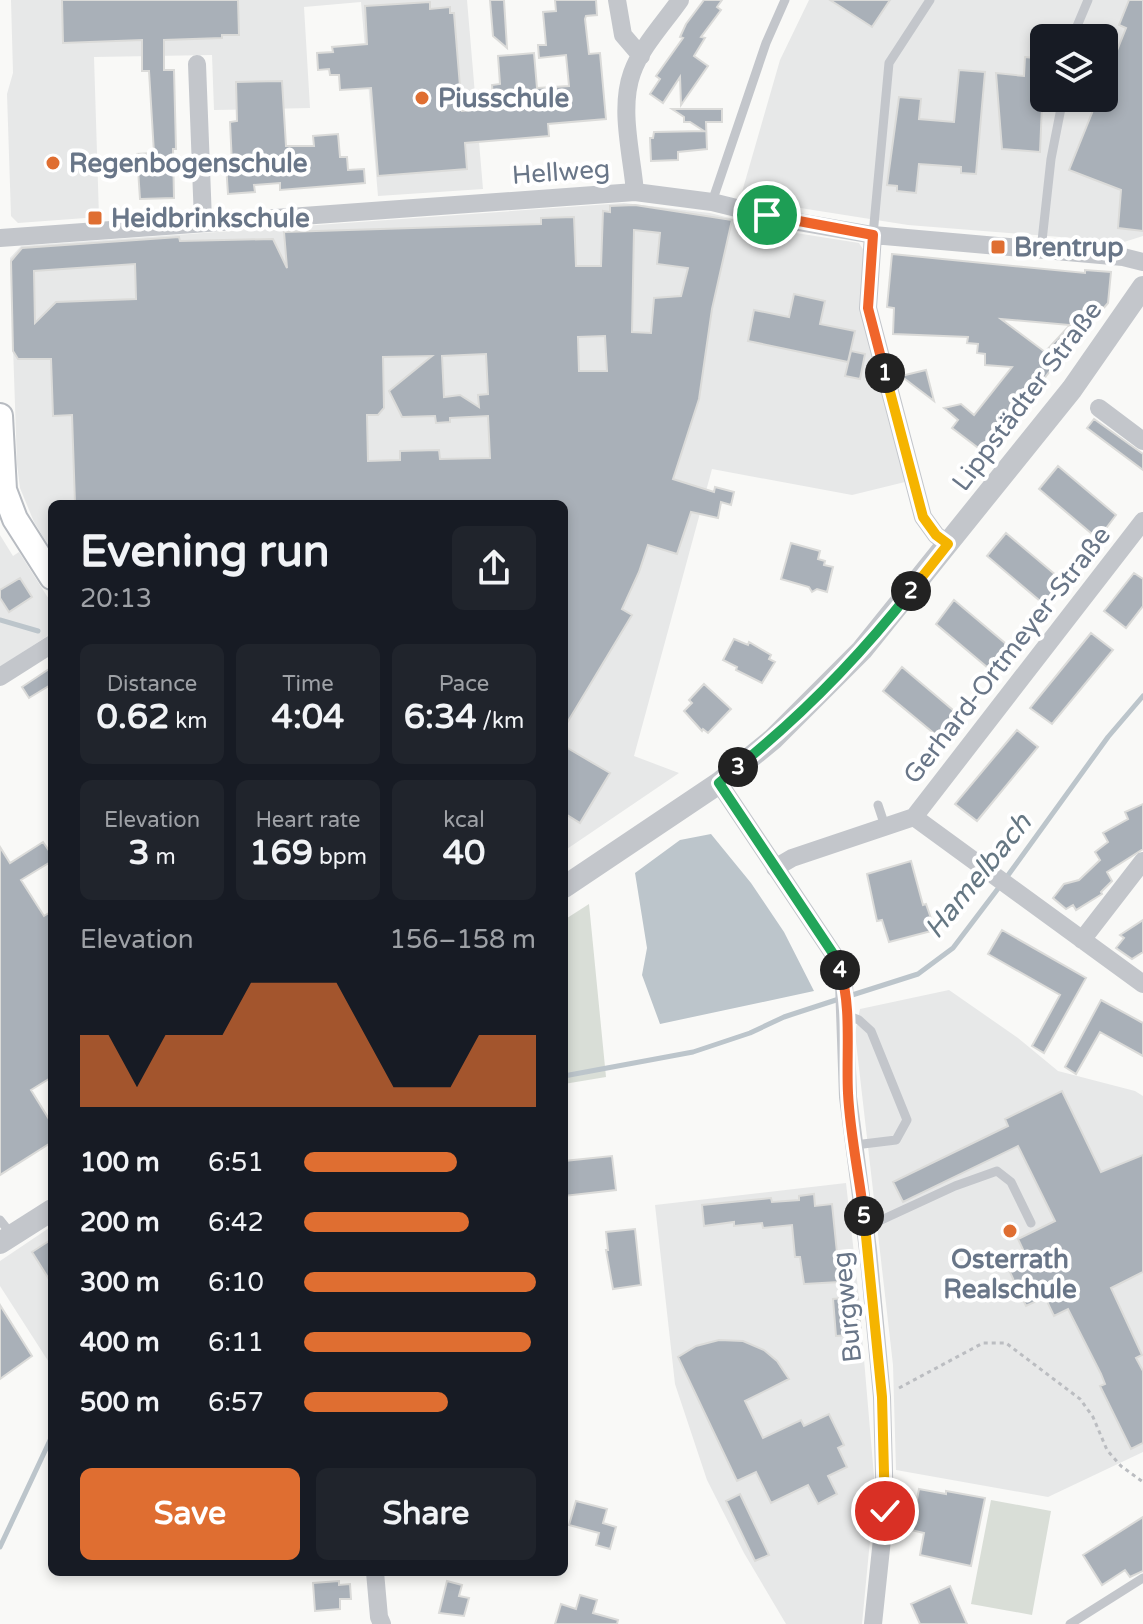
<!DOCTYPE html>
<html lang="en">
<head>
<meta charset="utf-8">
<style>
	:root { --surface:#171b24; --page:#20242c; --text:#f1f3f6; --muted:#9ea1a6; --accent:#df6e31 }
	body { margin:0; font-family:"Varela Round",sans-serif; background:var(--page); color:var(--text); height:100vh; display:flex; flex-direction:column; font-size:30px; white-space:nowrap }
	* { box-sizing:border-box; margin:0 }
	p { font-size:26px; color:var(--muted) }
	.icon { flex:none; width:44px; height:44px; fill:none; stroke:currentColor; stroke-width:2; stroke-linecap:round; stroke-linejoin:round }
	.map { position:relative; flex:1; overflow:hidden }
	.sheet { position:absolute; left:48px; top:500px; width:520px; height:1076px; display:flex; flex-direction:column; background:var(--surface); border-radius:12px; box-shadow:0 4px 12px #0003 }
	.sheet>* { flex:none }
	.buttons { position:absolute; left:1030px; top:24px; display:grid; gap:16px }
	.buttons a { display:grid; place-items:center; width:88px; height:88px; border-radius:12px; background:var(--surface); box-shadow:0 4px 12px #0003; font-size:40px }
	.pin { position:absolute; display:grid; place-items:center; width:68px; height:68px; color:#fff; margin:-34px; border:4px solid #fff; border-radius:50%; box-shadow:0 2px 8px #0007 }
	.km { position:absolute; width:40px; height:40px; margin:-20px; border-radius:50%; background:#222; color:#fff; font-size:22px; line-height:40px; text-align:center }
	.round { display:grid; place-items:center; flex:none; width:84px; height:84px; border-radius:12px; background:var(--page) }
	.head { display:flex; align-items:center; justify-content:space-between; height:136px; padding:0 32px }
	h1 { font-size:44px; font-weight:700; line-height:60px }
	.stats { display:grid; grid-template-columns:repeat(3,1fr); gap:12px; height:136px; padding:8px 32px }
	.stats div { display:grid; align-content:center; border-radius:12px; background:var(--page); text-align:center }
	.stats b { font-size:34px; font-weight:700 }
	.stats small { font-size:22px; font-weight:400 }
	.stats p { font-size:22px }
	.chart { height:224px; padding:16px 32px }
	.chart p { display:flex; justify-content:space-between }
	.chart svg { width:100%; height:144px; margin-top:8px; fill:var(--accent); opacity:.7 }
	.primary-button { display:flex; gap:16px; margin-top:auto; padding:16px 32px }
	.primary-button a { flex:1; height:92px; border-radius:12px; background:var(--accent); color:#fff; font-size:32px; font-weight:700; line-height:92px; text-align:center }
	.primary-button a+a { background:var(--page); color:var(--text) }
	ul { padding:0 32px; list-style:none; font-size:26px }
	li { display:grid; grid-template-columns:128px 96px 1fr; align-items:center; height:60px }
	li i { height:20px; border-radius:10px; background:var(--accent) }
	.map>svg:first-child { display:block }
	.built { fill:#e7e8e8; fill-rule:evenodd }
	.green { fill:#d9ded7 }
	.water { fill:#bcc5cb }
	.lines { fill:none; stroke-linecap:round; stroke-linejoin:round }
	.stream { stroke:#bcc5cb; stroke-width:5 }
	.building { fill:#a9b0b8; stroke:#dbdbd9; stroke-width:2; fill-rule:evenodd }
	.secondary-casing { stroke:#b7bbc1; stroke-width:28 }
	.path { stroke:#bbbdc1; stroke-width:3; stroke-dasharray:4 4; stroke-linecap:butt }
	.service { stroke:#c3c6cb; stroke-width:9 }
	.minor { stroke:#c3c6cb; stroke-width:18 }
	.tertiary { stroke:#c3c6cb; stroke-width:22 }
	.secondary { stroke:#fff; stroke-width:24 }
	.split-1-casing { stroke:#fff; stroke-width:16 }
	.split-2-casing { stroke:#fff; stroke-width:16 }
	.split-3-casing { stroke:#fff; stroke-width:16 }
	.split-4-casing { stroke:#fff; stroke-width:16 }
	.split-5-casing { stroke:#fff; stroke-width:16 }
	.split-6-casing { stroke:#fff; stroke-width:16 }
	.split-1 { stroke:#f0652b; stroke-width:10 }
	.split-2 { stroke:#f5b400; stroke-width:10 }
	.split-3 { stroke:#22a559; stroke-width:10 }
	.split-4 { stroke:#22a559; stroke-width:10 }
	.split-5 { stroke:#f0652b; stroke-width:10 }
	.split-6 { stroke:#f5b400; stroke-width:10 }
	.poi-dot { fill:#df6e31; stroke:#fff; stroke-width:3 }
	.labels { text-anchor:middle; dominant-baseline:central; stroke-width:8; stroke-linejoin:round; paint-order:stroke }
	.poi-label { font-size:26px; font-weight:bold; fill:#697688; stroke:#fff; text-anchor:start }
	.street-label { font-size:26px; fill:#697688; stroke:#fff }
	.water-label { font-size:28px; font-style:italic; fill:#657783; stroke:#fff }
</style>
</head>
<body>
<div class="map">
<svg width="1143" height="1624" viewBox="0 0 1143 1624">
	<rect width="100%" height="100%" fill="#f9f9f7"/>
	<path class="built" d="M 11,0 L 467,0 L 483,189 L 378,196 L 361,2 L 304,7 L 310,108 L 214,110 L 212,55 L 94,57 L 99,217 L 18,223 L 11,216 L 7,94 L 13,73 Z
		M 809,0 L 1143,0 L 1143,236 L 1124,242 L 908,225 L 794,207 L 742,192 L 780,60 ZM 1044,38 L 1104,38 L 1104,98 L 1044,98 Z
		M 624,203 L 710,213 L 777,230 L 859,243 L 866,254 L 905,482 L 852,495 L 712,469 L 634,756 L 679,773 L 564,851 L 564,504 L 52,504 L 52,551 L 34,522 L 20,488 L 17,464 L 10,258 L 21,246 Z
		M 0,535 L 13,556 L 19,552 L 52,604 L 52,633 L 0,667 Z
		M 949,990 L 1018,1038 L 1058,1071 L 1135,1091 L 1143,1096 L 1143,1452 L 1048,1497 L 896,1470 L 893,1365 L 855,1033 L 860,1009 Z
		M 846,1183 L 858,1289 L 875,1488 L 862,1624 L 786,1624 L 744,1553 L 707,1480 L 675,1384 L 655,1205 Z
		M 52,1226 L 52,1367 L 0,1286 L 0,1261 Z"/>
	<path class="green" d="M 589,904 L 606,1077 L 564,1084 L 564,920 Z
		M 991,1500 L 1051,1511 L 1032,1615 L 971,1604 Z"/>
	<path class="water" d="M 711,834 L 751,883 L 784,932 L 814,991 L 660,1024 L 642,975 L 647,948 L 635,873 L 680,840 Z"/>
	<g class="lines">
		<path class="stream" d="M 0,620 L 38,631
			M 1006,878 L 1108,737 L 1143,696
			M 849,996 L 918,974 L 953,948 L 1000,886
			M 564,1076 L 693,1052 L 750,1033 L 784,1017 L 839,999
			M 0,1547 L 52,1436"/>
	</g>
	<path class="building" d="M 62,0 L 238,0 L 239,35 L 222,35 L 222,38 L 164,40 L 164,70 L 174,70 L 176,149 L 173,149 L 174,198 L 140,199 L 137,154 L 154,153 L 149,71 L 142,71 L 142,40 L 63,43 Z
		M 490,0 L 504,0 L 507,48 L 493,36 Z
		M 555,0 L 596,0 L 597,15 L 586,16 L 585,19 L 589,54 L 600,53 L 606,119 L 548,124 L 549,136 L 465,143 L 467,169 L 378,176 L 371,88 L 340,90 L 339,75 L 330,75 L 329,69 L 318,70 L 317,53 L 333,52 L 332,47 L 367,44 L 365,6 L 430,2 L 430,9 L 450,7 L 450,13 L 454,13 L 462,111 L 494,108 L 492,85 L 500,84 L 498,56 L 534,53 L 537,88 L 569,86 L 566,55 L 539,58 L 538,45 L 546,45 L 543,12 L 556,11 Z
		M 704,0 L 722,0 L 717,7 L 721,10 L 701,37 L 705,38 L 694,56 L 708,66 L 681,105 L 680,77 L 663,103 L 650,94 L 660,79 L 656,76 L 683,38 L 680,37 L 686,24 Z
		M 830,0 L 890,0 L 872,27 Z
		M 1129,0 L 1143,0 L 1143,231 L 1118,228 L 1121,190 L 1069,170 L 1098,98 L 1104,98 L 1104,54 L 1114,58 L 1126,28 L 1119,25 Z
		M 1025,57 L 1044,59 L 1040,152 L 1002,149 L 996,73 L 1024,76 Z
		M 959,70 L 985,72 L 976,174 L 961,173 L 961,167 L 919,164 L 916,193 L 897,191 L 897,186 L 887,185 L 899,97 L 921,99 L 919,119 L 954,122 Z
		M 282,81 L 286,146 L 314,146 L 313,136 L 338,134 L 340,157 L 347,157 L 348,170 L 364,169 L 365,183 L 280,190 L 280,183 L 254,185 L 255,192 L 228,194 L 226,164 L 232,164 L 230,122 L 237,121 L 236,82 Z
		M 672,109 L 722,109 L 722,122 L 706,122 L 707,149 L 678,152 L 678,160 L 651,161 L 650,138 L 653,138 L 654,132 L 704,131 L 690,122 L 684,122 L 684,117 Z
		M 635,205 L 732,220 L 712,309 L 699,399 L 673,479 L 714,492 L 715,487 L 734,492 L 731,505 L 721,502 L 718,518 L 691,512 L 677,554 L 648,545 L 639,572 L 622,609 L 632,615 L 564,728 L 564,504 L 75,504 L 72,415 L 53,416 L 51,359 L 18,359 L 13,351 L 11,261 L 22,248 L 179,237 L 180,241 L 273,239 L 287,268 L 284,232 L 541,224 L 541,218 L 574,217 L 576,266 L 601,266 L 603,211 L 610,212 L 610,206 ZM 634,230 L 660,233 L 657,264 L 688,268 L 681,296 L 654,298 L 651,333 L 632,332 ZM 135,264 L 136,299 L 56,302 L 35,323 L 34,271 ZM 605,336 L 607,371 L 579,371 L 578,337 ZM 486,354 L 488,394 L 478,395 L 479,407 L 460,395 L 444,397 L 442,356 ZM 432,356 L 389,391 L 402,417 L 435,416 L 436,423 L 450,422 L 450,418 L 488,416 L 490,458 L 440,459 L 439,450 L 400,451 L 400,460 L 368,461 L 367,415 L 378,415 L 384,408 L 383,357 Z
		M 892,254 L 1085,273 L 1085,270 L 1111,272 L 1108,303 L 1057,362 L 1022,407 L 1019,405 L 1012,413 L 1009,411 L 981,450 L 952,428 L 958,420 L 944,408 L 961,404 L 974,415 L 1012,367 L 985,365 L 985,354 L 977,353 L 978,344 L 967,343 L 968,337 L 893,334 L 894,308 L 887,307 ZM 1001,319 L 1070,325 L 1045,352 Z
		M 794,294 L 825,301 L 820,324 L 855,331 L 848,362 L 748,341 L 754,310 L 789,317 Z
		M 851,351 L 865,354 L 860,379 L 845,376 Z
		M 926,370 L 934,401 L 901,376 Z
		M 1094,419 L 1143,454 L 1143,470 L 1087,428 Z
		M 1058,466 L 1116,515 L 1098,539 L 1039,489 Z
		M 1006,533 L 1064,582 L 1046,606 L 987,556 Z
		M 791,543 L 820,551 L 818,559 L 825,561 L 824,565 L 833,567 L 827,592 L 817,589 L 812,592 L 809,587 L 781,579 Z
		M 1134,573 L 1143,579 L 1143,606 L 1126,628 L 1104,611 Z
		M 20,578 L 32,597 L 9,612 L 0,598 L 0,590 Z
		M 954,600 L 1012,649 L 994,673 L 936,624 Z
		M 1091,633 L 1113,650 L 1052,724 L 1030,708 Z
		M 734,639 L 748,645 L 749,642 L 771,655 L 769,659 L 775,662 L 762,683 L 736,670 L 737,667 L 723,660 Z
		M 52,667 L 52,684 L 29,698 L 22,687 Z
		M 902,667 L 960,716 L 942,740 L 883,691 Z
		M 704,684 L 731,709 L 708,733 L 703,729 L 702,731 L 684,711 L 692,703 L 689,700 Z
		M 1017,730 L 1038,747 L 977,821 L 955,804 Z
		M 564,746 L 610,773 L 580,823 L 564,813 Z
		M 1143,804 L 1143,849 L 1107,872 L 1112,881 L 1101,892 L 1102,894 L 1076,910 L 1073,905 L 1066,909 L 1053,898 L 1064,884 L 1079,880 L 1100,860 L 1095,852 L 1108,842 L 1103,833 L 1128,819 L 1125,812 Z
		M 43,842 L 52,855 L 52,861 L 21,880 L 44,916 L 52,911 L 52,1077 L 31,1090 L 52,1124 L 52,1142 L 0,1175 L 0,847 L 10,863 Z
		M 911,861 L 923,905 L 926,904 L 935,930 L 889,942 L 882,920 L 877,921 L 867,874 Z
		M 1143,920 L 1143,952 L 1132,959 L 1116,948 L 1124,938 L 1120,935 Z
		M 1002,930 L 1086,978 L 1044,1053 L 1032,1046 L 1060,995 L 988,954 Z
		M 1101,1000 L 1143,1023 L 1143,1056 L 1100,1032 L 1076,1074 L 1065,1067 Z
		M 1062,1091 L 1101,1172 L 1143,1155 L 1143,1272 L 1111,1288 L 1142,1355 L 1136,1358 L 1143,1371 L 1143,1443 L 1131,1449 L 1100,1386 L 1105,1384 L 1101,1374 L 1068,1309 L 1054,1316 L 1045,1297 L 1026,1306 L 1008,1268 L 1027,1258 L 1018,1239 L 1055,1221 L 1018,1146 L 903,1202 L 893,1182 L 1008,1126 L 1005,1119 Z
		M 612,1156 L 616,1190 L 564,1196 L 564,1161 Z
		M 814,1194 L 815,1206 L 832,1204 L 840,1282 L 804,1284 L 800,1257 L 795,1257 L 792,1225 L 763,1228 L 762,1223 L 734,1226 L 734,1222 L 704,1226 L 702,1205 L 771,1198 L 772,1202 L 799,1200 L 799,1196 Z
		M 635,1229 L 641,1285 L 613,1289 L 606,1250 L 608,1250 L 606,1232 Z
		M 52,1239 L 52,1284 L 32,1252 Z
		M 858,1297 L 861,1334 L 836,1336 L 833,1299 Z
		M 0,1305 L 32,1356 L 0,1379 Z
		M 719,1340 L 743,1341 L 764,1350 L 777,1361 L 789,1379 L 745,1401 L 763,1438 L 801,1420 L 804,1426 L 829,1414 L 844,1445 L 838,1448 L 847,1467 L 828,1476 L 837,1494 L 818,1504 L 808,1485 L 771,1503 L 756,1472 L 737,1481 L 678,1357 L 696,1346 Z
		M 919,1489 L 946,1494 L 946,1491 L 985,1498 L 971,1566 L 920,1555 L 924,1533 L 911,1530 Z
		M 740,1494 L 769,1555 L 755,1561 L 726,1501 Z
		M 576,1501 L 607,1509 L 603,1523 L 616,1527 L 610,1549 L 596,1545 L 599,1533 L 569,1525 Z
		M 1143,1517 L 1143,1571 L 1130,1577 L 1125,1570 L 1102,1585 L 1083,1555 Z
		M 339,1581 L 339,1585 L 350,1584 L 351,1599 L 340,1599 L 340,1609 L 315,1611 L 313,1583 Z
		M 447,1581 L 462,1585 L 459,1596 L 469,1598 L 464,1616 L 439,1613 Z
		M 950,1586 L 967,1624 L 920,1624 L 911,1604 Z
		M 580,1595 L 597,1600 L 593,1613 L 618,1620 L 617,1624 L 555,1624 L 561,1604 L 576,1609 Z"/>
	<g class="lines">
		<g class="secondary-casing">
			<path id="secondary" d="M 0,416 L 4,490 L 15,519 L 52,577"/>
		</g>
		<path class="path" d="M 899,1388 L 983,1343 L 1006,1343 L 1080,1399 L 1093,1417 L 1107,1450 L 1121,1466 L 1143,1482"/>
		<path class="service" d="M 1072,38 L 1088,0
			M 712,202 L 766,43 L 785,0
			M 873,235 L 889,63 L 930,0
			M 1041,250 L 1051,159 L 1063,98
			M 878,805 L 885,826
			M 846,1015 L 859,1020 L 871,1031 L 907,1120 L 896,1140 L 855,1145
			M 0,1220 L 12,1235
			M 865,1224 L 877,1222 L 955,1186 L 997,1171 L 1011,1182 L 1031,1223
			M 1070,1624 L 1143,1578"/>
		<path class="minor" d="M 617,0 L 623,35 L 641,56
			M 197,64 L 203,221
			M 635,192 C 632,155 619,109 632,73 C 641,47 664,23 680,0
			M 873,235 L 868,308 L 923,517 L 936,535 L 948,544
			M 0,238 L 635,192 L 712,202 L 781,219 L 873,235 L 1123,257 L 1143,262
			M 1099,408 L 1143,441
			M 0,677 L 52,644
			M 719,783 L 834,955 L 844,983 L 848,1097 L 868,1250 L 882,1397 L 885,1511 L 873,1624
			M 914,817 L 1143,984
			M 775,868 L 792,858 L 914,817 L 1143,521
			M 1082,940 L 1143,861
			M 375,1572 L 379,1617 L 382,1624"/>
		<path class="tertiary" d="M 564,887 L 719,783 L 773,739 L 862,650 L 1072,389 L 1143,287
			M 0,1243 L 52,1210"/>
		<use href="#secondary" class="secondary"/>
	</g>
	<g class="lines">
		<g class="split-1-casing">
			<path id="split-1" d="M 767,215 L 873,235 L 868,308 L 885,373"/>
		</g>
		<g class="split-2-casing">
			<path id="split-2" d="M 885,373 L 923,517 L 936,535 L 948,544 L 911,591"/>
		</g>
		<g class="split-3-casing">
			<path id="split-3" d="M 738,767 C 802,715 860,656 911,591"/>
		</g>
		<g class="split-4-casing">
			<path id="split-4" d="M 738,767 L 719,783 L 834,955 L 840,970"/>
		</g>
		<g class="split-5-casing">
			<path id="split-5" d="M 840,970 C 852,1006 846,1055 848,1093 C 850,1134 859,1175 864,1216"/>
		</g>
		<g class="split-6-casing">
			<path id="split-6" d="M 864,1216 L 882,1397 L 885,1511"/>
		</g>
		<use href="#split-1" class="split-1"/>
		<use href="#split-2" class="split-2"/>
		<use href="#split-3" class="split-3"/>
		<use href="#split-4" class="split-4"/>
		<use href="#split-5" class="split-5"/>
		<use href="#split-6" class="split-6"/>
	</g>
	<g class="poi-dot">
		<circle cx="422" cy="98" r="8"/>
		<circle cx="53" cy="163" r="8"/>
		<rect x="87" y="210" width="16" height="16" rx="4"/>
		<rect x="990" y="239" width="16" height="16" rx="4"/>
		<circle cx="1010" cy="1231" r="8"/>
	</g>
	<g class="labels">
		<g class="poi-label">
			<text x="438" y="98">Piusschule</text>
			<text x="69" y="163">Regenbogenschule</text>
			<text x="111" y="218">Heidbrinkschule</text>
			<text x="1014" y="247">Brentrup</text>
			<text x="1010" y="1259" text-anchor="middle">Osterrath<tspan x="1010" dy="30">Realschule</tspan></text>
		</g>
		<g class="street-label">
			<text transform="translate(561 172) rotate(-4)">Hellweg</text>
			<text transform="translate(1027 396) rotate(-53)">Lippstädter Straße</text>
			<text transform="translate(1007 655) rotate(-52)">Gerhard-Ortmeyer-Straße</text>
			<text transform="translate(847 1307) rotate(-96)">Burgweg</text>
		</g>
		<g class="water-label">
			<text transform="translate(978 876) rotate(-51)">Hamelbach</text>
		</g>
	</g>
</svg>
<div class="buttons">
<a><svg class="icon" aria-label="layers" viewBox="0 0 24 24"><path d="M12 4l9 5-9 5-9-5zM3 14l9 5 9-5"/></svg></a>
</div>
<div class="pin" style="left:767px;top:215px;background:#1e9e55"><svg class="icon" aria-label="arrive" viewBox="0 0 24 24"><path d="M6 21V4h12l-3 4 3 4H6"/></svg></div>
<div class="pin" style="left:885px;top:1511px;background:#d93025"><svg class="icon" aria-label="check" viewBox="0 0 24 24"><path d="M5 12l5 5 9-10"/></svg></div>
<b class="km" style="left:885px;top:373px">1</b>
<b class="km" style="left:911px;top:591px">2</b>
<b class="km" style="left:738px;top:767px">3</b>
<b class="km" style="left:840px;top:970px">4</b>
<b class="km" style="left:864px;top:1216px">5</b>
<section class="sheet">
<div class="head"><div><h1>Evening run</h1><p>20:13</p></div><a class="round"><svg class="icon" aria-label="share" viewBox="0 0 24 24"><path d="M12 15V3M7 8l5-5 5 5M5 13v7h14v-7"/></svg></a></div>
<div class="stats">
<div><p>Distance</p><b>0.62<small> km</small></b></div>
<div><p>Time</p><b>4:04</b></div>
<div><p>Pace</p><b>6:34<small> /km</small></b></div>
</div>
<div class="stats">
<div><p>Elevation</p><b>3<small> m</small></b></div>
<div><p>Heart rate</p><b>169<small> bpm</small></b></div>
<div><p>kcal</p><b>40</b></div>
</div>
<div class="chart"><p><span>Elevation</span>156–158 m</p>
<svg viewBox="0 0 160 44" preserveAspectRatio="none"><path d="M0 44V22L10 22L20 38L30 22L40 22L50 22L60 6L70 6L80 6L90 6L100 22L110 38L120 38L130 38L140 22L150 22L160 22V44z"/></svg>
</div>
<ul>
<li><b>100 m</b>6:51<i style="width:66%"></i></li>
<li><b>200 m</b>6:42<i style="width:71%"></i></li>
<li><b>300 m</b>6:10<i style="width:100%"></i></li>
<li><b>400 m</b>6:11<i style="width:98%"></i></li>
<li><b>500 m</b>6:57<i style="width:62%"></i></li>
</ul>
<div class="primary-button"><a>Save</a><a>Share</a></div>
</section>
</div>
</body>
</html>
